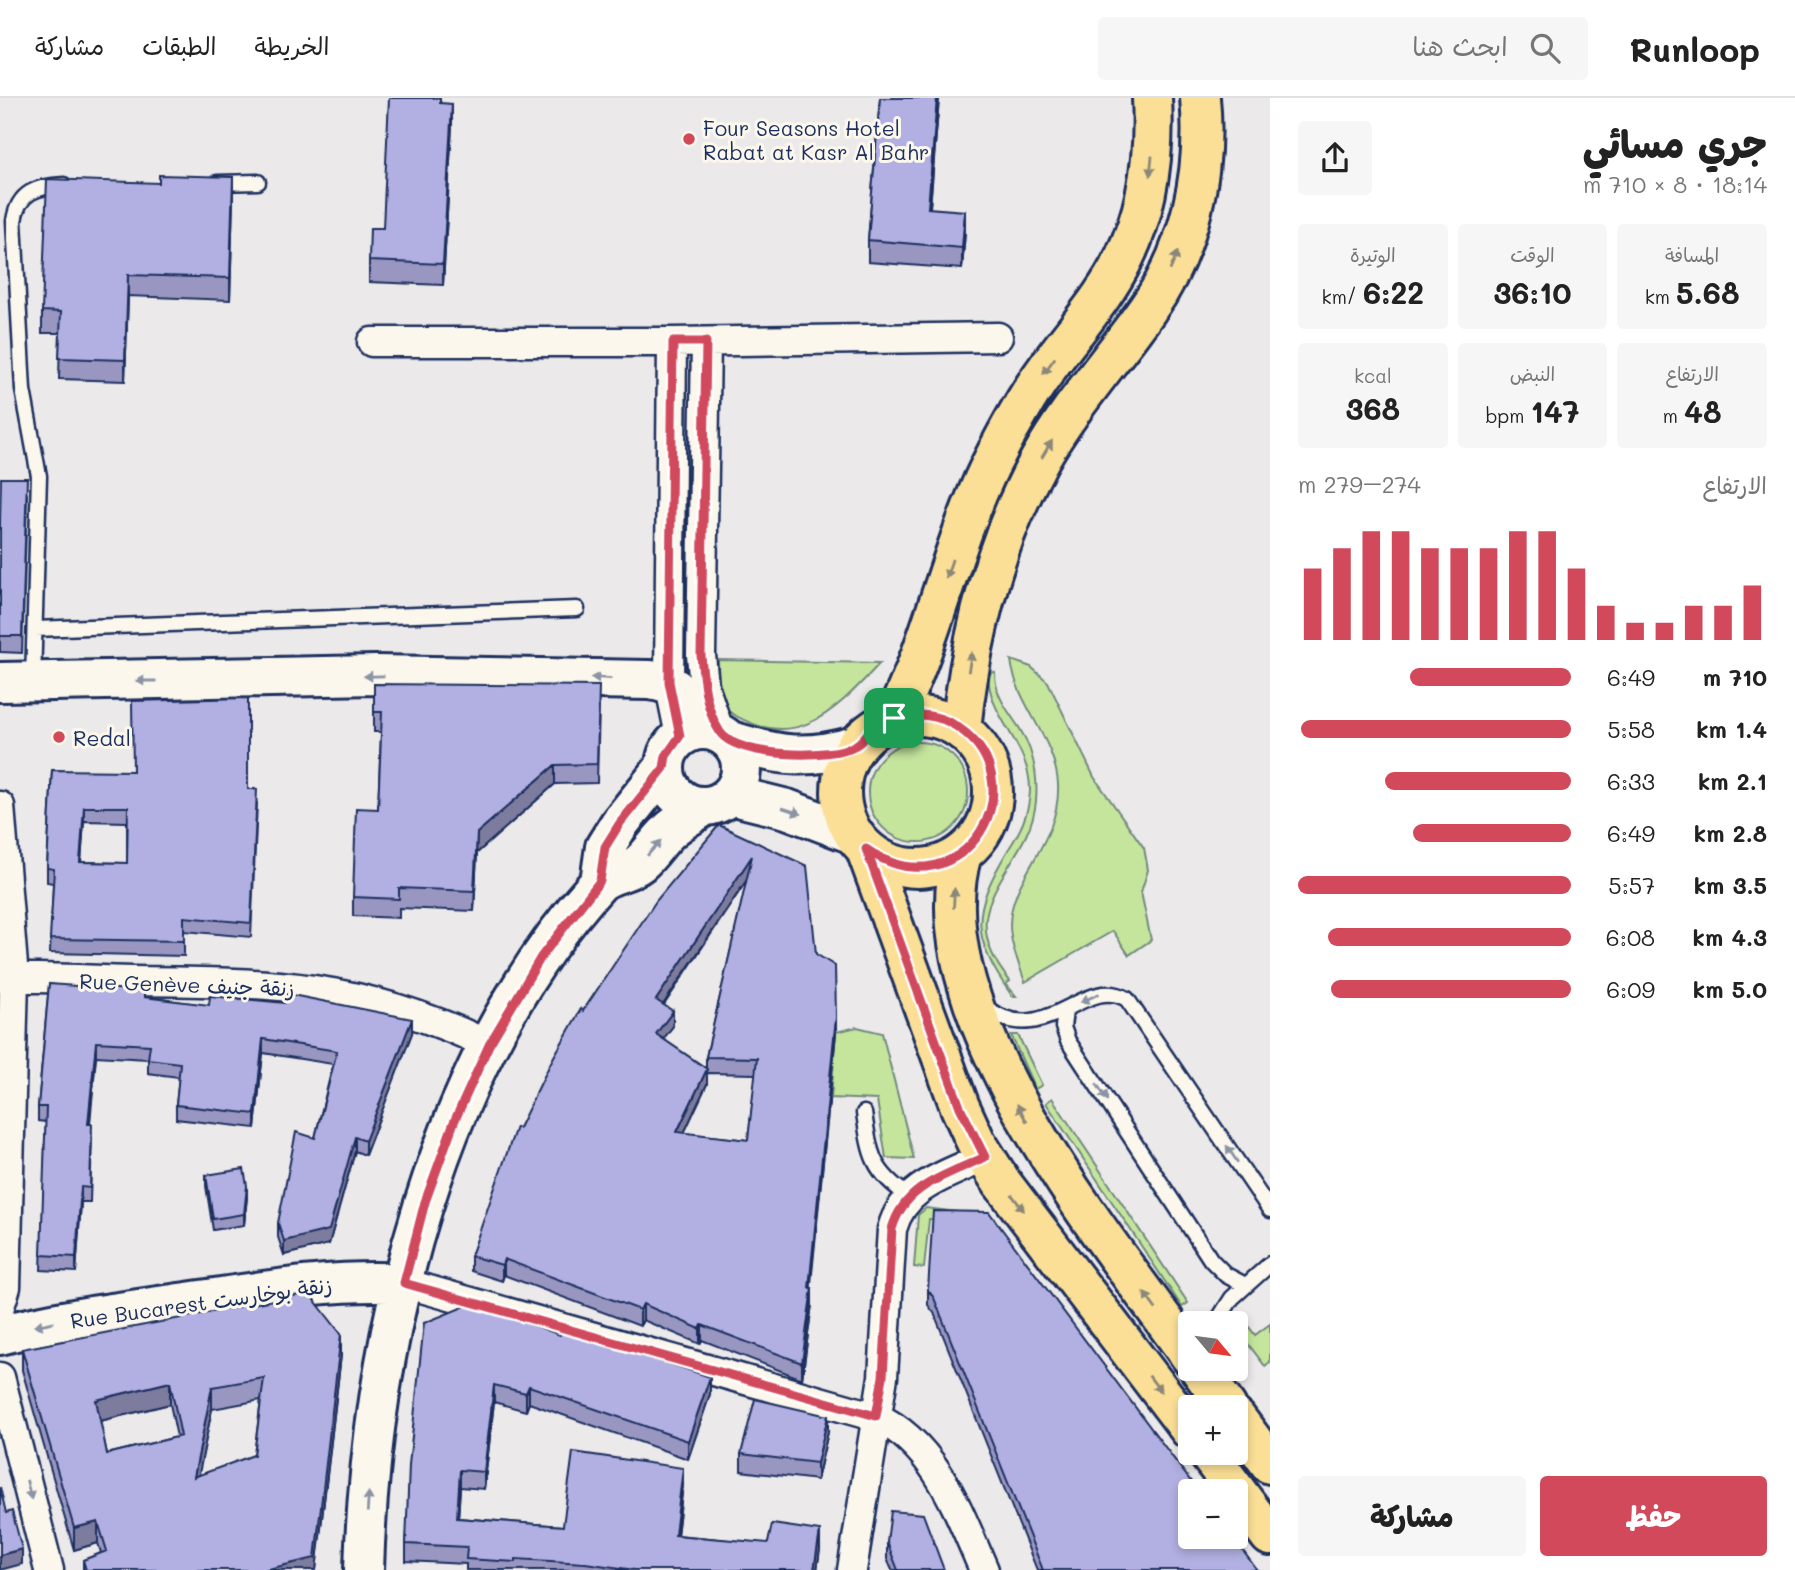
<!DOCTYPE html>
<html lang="ar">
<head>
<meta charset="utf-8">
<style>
	:root { --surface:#fff; --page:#f6f6f6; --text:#222; --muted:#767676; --line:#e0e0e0; --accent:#d1495b }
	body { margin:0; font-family:Mali,"Playpen Sans Arabic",sans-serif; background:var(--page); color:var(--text); direction:rtl; height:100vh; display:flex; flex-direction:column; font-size:26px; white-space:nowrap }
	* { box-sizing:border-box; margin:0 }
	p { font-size:23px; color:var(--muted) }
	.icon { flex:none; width:38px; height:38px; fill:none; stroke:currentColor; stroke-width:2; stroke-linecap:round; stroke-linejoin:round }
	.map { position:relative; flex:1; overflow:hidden; direction:ltr }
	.sheet { display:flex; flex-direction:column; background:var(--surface); width:525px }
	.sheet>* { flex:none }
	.needle { width:46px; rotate:119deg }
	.fabs { position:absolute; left:1178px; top:1213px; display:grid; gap:14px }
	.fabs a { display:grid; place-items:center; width:70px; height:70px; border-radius:7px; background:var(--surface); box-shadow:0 4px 10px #0003; font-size:35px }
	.pin { position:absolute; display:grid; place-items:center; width:60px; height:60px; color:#fff; margin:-30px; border-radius:14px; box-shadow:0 4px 10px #0006 }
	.round { display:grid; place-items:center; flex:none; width:74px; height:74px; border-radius:7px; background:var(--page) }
	.overview { display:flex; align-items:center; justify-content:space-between; height:119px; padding:0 28px }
	h1 { font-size:38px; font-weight:800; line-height:52px }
	.metrics { display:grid; grid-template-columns:repeat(3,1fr); gap:10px; height:119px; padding:7px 28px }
	.metrics div { display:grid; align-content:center; border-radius:7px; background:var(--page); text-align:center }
	.metrics b { font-size:30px; font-weight:800 }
	.metrics small { font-size:19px; font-weight:400 }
	.metrics p { font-size:19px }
	.chart { height:196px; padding:14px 28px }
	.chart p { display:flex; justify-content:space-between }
	.chart svg { width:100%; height:126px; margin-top:7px; stroke:var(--accent); stroke-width:6 }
	.cta { display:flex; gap:14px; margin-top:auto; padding:14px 28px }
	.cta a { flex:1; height:80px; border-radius:7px; background:var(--accent); color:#fff; font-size:28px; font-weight:800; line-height:80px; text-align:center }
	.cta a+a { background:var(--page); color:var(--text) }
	ul { padding:0 28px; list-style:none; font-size:23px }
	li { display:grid; grid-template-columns:112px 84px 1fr; align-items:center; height:52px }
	li i { height:18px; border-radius:9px; background:var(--accent) }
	header { display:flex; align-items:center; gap:42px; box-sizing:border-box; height:98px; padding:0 35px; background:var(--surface); border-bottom:2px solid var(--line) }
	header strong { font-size:33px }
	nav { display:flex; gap:38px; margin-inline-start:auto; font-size:24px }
	.search { width:490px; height:63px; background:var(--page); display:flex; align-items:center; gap:18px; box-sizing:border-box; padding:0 24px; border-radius:7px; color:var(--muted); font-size:26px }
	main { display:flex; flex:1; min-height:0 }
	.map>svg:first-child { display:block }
	.green { fill:#c5e59d; stroke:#708a7e; stroke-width:2 }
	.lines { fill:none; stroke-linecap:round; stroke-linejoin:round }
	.lane-casing { stroke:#1b2f5e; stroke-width:19 }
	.street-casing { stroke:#1b2f5e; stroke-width:33 }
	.secondary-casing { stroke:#1b2f5e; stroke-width:44 }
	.primary-casing { stroke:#1b2f5e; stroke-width:44 }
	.lane { stroke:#fbf7ec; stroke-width:14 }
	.street { stroke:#fbf7ec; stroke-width:28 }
	.secondary { stroke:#fbf7ec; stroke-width:38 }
	.primary { stroke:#fbdf96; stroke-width:38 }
	.wall { fill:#9997c2; stroke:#1b2f5e; stroke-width:2; fill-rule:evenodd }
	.shaded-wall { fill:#7d7b9e; stroke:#1b2f5e; stroke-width:2 }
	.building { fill:#b2b0e2; stroke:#1b2f5e; stroke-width:2; fill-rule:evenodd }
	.oneway { fill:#8b877a }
	.oneway2 { fill:#8b93a5 }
	.route-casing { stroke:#fff; stroke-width:14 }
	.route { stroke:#d1495b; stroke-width:9 }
	.poi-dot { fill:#d1495b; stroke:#fbf7ec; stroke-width:2.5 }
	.labels { text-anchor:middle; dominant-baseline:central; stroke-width:6; stroke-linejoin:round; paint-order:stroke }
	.poi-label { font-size:21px; fill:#1b2f5e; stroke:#fbf7ec; text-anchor:start }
	.street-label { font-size:21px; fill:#1b2f5e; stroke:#fbf7ec }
</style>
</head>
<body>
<header>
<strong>Runloop</strong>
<div class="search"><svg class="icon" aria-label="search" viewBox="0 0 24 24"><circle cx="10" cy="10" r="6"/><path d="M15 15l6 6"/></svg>ابحث هنا</div>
<nav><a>الخريطة</a><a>الطبقات</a><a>مشاركة</a></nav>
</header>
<main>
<section class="sheet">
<div class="overview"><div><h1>جري مسائي</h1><p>18:14 · 8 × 710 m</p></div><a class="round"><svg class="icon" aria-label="share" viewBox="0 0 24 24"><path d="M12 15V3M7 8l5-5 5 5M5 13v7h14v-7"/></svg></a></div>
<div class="metrics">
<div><p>المسافة</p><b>5.68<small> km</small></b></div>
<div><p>الوقت</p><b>36:10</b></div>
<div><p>الوتيرة</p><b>6:22<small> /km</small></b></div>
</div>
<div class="metrics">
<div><p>الارتفاع</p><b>48<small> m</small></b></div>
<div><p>النبض</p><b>147<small> bpm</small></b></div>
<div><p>kcal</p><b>368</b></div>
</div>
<div class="chart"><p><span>الارتفاع</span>274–279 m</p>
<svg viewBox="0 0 160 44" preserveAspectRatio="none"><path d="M5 44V19M15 44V12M25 44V6M35 44V6M45 44V12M55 44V12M65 44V12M75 44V6M85 44V6M95 44V19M105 44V32M115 44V38M125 44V38M135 44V32M145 44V32M155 44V25"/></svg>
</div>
<ul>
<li><b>710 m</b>6:49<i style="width:59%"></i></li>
<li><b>1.4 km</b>5:58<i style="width:99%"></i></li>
<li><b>2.1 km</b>6:33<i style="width:68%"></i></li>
<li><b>2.8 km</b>6:49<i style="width:58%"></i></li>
<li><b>3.5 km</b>5:57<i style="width:100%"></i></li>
<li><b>4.3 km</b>6:08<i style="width:89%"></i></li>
<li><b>5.0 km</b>6:09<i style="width:88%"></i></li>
</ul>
<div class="cta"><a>حفظ</a><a>مشاركة</a></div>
</section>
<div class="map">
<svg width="1270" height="1472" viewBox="0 0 1270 1472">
	<rect width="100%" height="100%" fill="#ece9ea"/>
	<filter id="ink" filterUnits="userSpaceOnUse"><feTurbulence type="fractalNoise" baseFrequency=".0143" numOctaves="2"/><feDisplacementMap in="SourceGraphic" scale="14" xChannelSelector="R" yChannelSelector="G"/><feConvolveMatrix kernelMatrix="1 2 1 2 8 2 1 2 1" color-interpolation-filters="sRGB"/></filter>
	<g filter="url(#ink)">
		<path class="green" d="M 718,562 L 880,565 C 831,618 791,659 719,607 Z
			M 1011,562 L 1031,569 L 1048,584 L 1094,679 L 1144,750 L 1148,772 L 1141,794 L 1151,842 L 1129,857 L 1113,833 L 1025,884 C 1019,866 1010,846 1010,827 C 1010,778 1061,745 1058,686 C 1055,639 1016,607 1011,562 Z
			M 995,574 C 995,599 1007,611 1020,631 C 1033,652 1038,678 1036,703 C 1030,770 945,806 1010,883 L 1006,886 L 1016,898 L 1012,898 C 970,838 971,814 1008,752 C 1020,734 1029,716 1030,693 C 1031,647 988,620 988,575 Z
			M868 694a50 50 0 1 1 100 0a50 50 0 1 1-100 0Z
			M 857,929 L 882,935 L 914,1061 L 886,1060 L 877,1002 L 831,1000 L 836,934 Z
			M 1011,937 L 1018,937 L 1042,987 L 1035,991 Z
			M 1052,1000 L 1188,1205 L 1182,1209 L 1046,1005 Z
			M 926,1110 L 973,1116 L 980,1126 L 929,1121 L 924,1170 L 914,1169 L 918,1117 Z
			M 1243,1221 L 1255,1237 L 1270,1226 L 1270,1264 L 1265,1268 L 1236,1230 Z"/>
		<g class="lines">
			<g class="lane-casing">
				<path id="lane" d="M 217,85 L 258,84
					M 35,531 L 577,511
					M 33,583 L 39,378 L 23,292 L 14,123 C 18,94 37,88 64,87
					M 985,909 C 1044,955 1084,875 1127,901 L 1270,1112
					M 1065,913 L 1063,929 L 1068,943 L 1211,1162 L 1226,1177 L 1245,1187
					M 864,1015 C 870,1056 872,1074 909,1098
					M 1216,1225 L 1232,1200 L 1270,1166"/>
			</g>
			<g class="street-casing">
				<path id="street" d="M 372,244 L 672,244 L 998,239
					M 672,244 L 669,584 L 680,638
					M 706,244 L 701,557 L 704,588 L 718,629
					M 0,708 L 14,880 L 6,1189 L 0,1208
					M 0,880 C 44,879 89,882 133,883 C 272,884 360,885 489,947
					M 404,1185 L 876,1319 C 936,1346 959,1415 984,1472
					M 0,1279 L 49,1472
					M 852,1472 L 883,1279 L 892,1131 C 904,1087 947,1077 985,1059"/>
			</g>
			<g class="secondary-casing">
				<path id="secondary" d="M 0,584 L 376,577 L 649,582 C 682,585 690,605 707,631
					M665 670a38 38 0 1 1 76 0a38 38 0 1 1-76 0Z
					M 731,643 C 779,658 806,662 855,648
					M 730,697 L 787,711 L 853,736
					M 600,784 L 605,749 L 620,725 L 664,670
					M 0,1237 C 59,1221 119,1214 179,1205 C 253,1195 330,1180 404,1185
					M 364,1472 C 371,1237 437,965 598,786 C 608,775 628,775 640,765 C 651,756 658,743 669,733 C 678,724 692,717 703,709"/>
			</g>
			<g class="primary-casing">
				<path id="primary" d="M841 694a76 76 0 1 1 152 0a76 76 0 1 1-152 0Z
					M 894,620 C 934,539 950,450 990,368 C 1006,336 1024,302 1046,272 C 1072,235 1104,201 1124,160 C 1149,109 1155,55 1152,0
					M 961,631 C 971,537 993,446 1039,363 C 1070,308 1111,263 1147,212 C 1190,152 1207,73 1200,0
					M 866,752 L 960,1009 L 976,1044 L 1002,1085 L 1190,1332
					M 962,756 C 916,911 1104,1138 1190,1258
					M 1199,1270 L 1227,1309
					M 1236,1320 L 1270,1366
					M 1207,1354 L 1270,1438"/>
			</g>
			<use href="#lane" class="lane"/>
			<use href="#street" class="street"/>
			<use href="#secondary" class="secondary"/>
			<use href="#primary" class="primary"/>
		</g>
		<path class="wall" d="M 880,0 L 939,0 L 930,110 L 965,134 L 962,171 L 868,164 L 868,142 Z
			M 441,5 L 452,27 L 443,187 L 369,184 L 369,163 Z
			M 233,101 L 230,202 L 128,198 L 125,283 L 59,281 L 60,235 L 42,235 L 42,213 Z
			M 27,397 L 22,555 L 0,554 L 0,425 Z
			M 374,586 L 599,607 L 597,685 L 555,686 L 477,755 L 474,813 L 399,810 L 399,820 L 353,818 L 353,799 L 378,711 L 381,634 L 374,634 Z
			M 52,672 L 248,691 L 257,705 L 251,839 L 184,833 L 184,858 L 50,855 L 53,785 L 47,784 L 47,770 ZM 84,723 L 127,724 L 127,765 L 81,764 Z
			M 719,727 L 816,856 L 836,934 L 810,1190 L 812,1206 L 802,1281 L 702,1242 L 700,1246 L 643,1222 L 640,1228 L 504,1177 L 502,1183 L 471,1173 L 471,1158 L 519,1030 L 583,913 ZM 747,782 L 706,959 L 706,970 L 663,941 L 673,928 L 664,907 ZM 707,975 L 756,976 L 748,1042 L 684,1035 L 707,986 Z
			M 49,886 L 412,935 L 365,1057 L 355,1053 L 329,1146 L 284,1157 L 278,1139 L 278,1125 L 315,1040 L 333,966 L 263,955 L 255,1030 L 176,1021 L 176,1007 L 179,979 L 148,975 L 148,961 L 96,958 L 90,1026 L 92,1040 L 90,1104 L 81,1104 L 76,1174 L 41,1172 L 46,1024 L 38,1023 L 38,1009 Z
			M 206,1077 L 247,1099 L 244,1127 L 213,1132 L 206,1088 Z
			M 928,1192 L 1257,1472 L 1037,1472 L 934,1215 L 928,1207 Z
			M 424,1225 L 710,1296 L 688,1361 L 529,1305 L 526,1313 L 494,1304 L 484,1391 L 460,1389 L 458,1420 L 563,1428 L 683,1387 L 677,1437 L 820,1451 L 817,1472 L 466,1472 L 466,1466 L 406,1463 L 406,1446 Z
			M 22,1251 L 341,1257 L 316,1472 L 83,1472 L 83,1462 L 101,1455 L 98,1445 L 74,1452 L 22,1272 ZM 261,1302 L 254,1357 L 198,1378 L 212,1311 ZM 170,1306 L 177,1339 L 107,1356 L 100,1323 Z
			M 828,1334 L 817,1382 L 741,1373 L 741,1356 Z
			M 887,1444 L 944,1472 L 892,1472 L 887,1461 Z"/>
		<path class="shaded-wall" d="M 937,0 L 939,0 L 928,131 L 928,110 Z
			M 452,6 L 452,27 L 443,187 L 443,166 Z
			M 233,79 L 233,101 L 230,202 L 230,180 Z
			M 965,113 L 965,134 L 962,171 L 962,150 Z
			M 128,177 L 128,198 L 125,283 L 125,262 Z
			M 555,667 L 555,686 L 477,755 L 474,813 L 477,735 Z
			M 84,709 L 84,723 L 80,778 L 80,764 Z
			M 752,758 L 752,774 L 656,917 L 656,902 Z
			M 673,913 L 673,928 L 656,951 L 656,936 Z
			M 836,919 L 836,934 L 809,1206 L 809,1190 Z
			M 412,921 L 412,935 L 365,1057 L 365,1043 Z
			M 263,941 L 263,955 L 255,1030 L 255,1016 Z
			M 96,944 L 96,958 L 88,1040 L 88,1026 Z
			M 707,971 L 707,986 L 677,1050 L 677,1034 Z
			M 355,1039 L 355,1053 L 329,1146 L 284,1157 L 284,1143 Z
			M 247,1088 L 247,1099 L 244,1127 L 244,1116 Z
			M 81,1089 L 81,1104 L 76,1174 L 76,1159 Z
			M 504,1161 L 504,1177 L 502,1183 L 502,1167 Z
			M 812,1190 L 812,1206 L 802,1281 L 802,1265 Z
			M 643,1206 L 643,1222 L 640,1228 L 640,1212 Z
			M 702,1227 L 702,1242 L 700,1246 L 700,1231 Z
			M 341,1236 L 341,1257 L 316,1472 L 264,1472 Z
			M 710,1279 L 710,1296 L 688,1361 L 688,1343 Z
			M 170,1284 L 170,1306 L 96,1324 L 96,1302 Z
			M 494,1287 L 494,1304 L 484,1391 L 484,1374 Z
			M 529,1288 L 529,1305 L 526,1313 L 526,1295 Z
			M 212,1289 L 212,1311 L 194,1401 L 194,1379 Z
			M 828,1318 L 828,1334 L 817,1382 L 817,1365 Z
			M 683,1370 L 683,1387 L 675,1454 L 675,1437 Z
			M 460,1372 L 460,1389 L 457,1438 L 457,1420 Z
			M 98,1424 L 98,1445 L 74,1452 L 74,1430 Z
			M 820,1433 L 820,1451 L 817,1472 L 814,1472 Z
			M 22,1451 L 22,1466 L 0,1472 L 0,1457 Z"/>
		<path class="building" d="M 389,0 L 440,0 L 440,5 L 452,6 L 443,166 L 369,163 L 370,130 L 383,130 Z
			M 880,0 L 937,0 L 928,110 L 965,113 L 962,150 L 868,142 Z
			M 159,77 L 233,79 L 230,180 L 128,177 L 125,262 L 59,260 L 61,214 L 42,213 L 47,81 L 159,85 Z
			M 1,380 L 27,380 L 22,538 L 0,538 L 0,425 Z
			M 374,586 L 599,588 L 597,666 L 555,667 L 477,735 L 474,793 L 399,790 L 399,801 L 353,799 L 356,710 L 378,711 L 382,614 L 374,614 Z
			M 248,600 L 248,691 L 257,691 L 251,825 L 184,819 L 184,843 L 50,841 L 54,771 L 47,770 L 52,672 L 133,673 L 132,603 ZM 84,709 L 128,709 L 127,765 L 80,764 Z
			M 719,727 L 807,768 L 816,856 L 835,868 L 836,919 L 809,1190 L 812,1190 L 802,1265 L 702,1227 L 700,1231 L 643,1206 L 640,1212 L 504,1161 L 502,1167 L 471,1158 L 516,1029 L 519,1030 L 552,962 L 581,911 L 583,913 L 656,803 ZM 752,758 L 706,959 L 757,960 L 748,1042 L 677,1034 L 707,971 L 656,936 L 673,913 L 656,902 Z
			M 49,886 L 144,893 L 144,899 L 209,907 L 210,898 L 285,905 L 287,896 L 412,921 L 365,1043 L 355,1039 L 329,1132 L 284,1143 L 278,1125 L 296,1034 L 315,1040 L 337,953 L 263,941 L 255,1016 L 176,1007 L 180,965 L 148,961 L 150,947 L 96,944 L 88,1026 L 92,1026 L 90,1090 L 81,1089 L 76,1159 L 41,1157 L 46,1009 L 38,1009 Z
			M 244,1071 L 247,1088 L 244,1116 L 213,1121 L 206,1077 Z
			M 933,1113 L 989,1114 L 1198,1393 L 1190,1393 L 1190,1438 L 1232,1438 L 1257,1472 L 1043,1472 L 934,1200 L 928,1192 Z
			M 309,1195 L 341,1236 L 315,1460 L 264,1472 L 86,1472 L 83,1462 L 107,1453 L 98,1424 L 74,1430 L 22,1251 ZM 264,1280 L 254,1357 L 194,1379 L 212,1289 ZM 170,1284 L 181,1338 L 107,1356 L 96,1302 Z
			M 473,1205 L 560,1237 L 562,1230 L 710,1279 L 688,1343 L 529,1288 L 526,1295 L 494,1287 L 484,1374 L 460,1372 L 457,1420 L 563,1428 L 573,1354 L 683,1370 L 675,1437 L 768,1445 L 772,1426 L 820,1433 L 814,1472 L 635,1472 L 585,1465 L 516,1461 L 516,1464 L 466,1461 L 467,1449 L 406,1446 L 409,1367 L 424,1225 Z
			M 755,1301 L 828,1318 L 817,1365 L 741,1356 Z
			M 0,1389 L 6,1415 L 12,1413 L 22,1451 L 0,1457 Z
			M 891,1413 L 923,1416 L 944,1472 L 898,1472 L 887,1444 Z"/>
		<defs><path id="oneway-solid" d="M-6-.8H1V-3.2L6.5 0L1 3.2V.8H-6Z" transform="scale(1.75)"/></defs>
		<g class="oneway">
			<use href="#oneway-solid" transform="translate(1151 68) rotate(96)"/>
			<use href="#oneway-solid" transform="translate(1174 163) rotate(-67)"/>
			<use href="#oneway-solid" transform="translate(1049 268) rotate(126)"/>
			<use href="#oneway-solid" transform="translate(1047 351) rotate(-59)"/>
			<use href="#oneway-solid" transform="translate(949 471) rotate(108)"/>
			<use href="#oneway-solid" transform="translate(970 564) rotate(-80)"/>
			<use href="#oneway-solid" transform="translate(954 800) rotate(-87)"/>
			<use href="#oneway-solid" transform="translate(1022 1015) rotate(-119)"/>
			<use href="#oneway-solid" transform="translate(1018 1105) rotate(53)"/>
			<use href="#oneway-solid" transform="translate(1150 1203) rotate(-126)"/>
			<use href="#oneway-solid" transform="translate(1155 1286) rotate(53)"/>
		</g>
		<g class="oneway2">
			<use href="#oneway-solid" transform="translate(374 578) rotate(179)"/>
			<use href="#oneway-solid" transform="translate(601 580) rotate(-177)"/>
			<use href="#oneway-solid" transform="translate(146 583) rotate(180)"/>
			<use href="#oneway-solid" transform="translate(792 713) rotate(18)"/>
			<use href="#oneway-solid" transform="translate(654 750) rotate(-48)"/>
			<use href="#oneway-solid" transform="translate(1090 900) rotate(155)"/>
			<use href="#oneway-solid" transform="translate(1102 994) rotate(57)"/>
			<use href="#oneway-solid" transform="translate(1232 1056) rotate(-124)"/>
			<use href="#oneway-solid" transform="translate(44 1226) rotate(169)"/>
			<use href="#oneway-solid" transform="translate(29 1392) rotate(76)"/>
			<use href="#oneway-solid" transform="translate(368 1404) rotate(-86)"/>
		</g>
	</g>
	<g class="lines" filter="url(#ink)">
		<g class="route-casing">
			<path id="route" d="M 673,244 L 706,244 L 701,557 C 703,581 706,613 720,634 C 735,659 832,662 856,647 C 862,644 866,637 871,632 C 893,615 927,612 951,625 C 1046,679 963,819 866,751 L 960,1009 L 985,1059 C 947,1077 904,1087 892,1131 L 883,1279 L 876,1318 L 404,1185 L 425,1104 L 454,1024 L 489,947 L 541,859 L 600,783 L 605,749 L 620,725 L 664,670 L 666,658 L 680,638 L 669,584 Z"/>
		</g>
		<use href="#route" class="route"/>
	</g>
	<g class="poi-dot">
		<circle cx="689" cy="41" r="7"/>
		<circle cx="59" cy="639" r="7"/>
	</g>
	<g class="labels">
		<g class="poi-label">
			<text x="703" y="29">Four Seasons Hotel<tspan x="703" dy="24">Rabat at Kasr Al Bahr</tspan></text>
			<text x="73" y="639">Redal</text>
		</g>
		<g class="street-label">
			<text transform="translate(187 886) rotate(2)">Rue Genève زنقة جنيف</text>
			<text transform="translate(201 1204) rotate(-8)">Rue Bucarest زنقة بوخارست</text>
		</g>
	</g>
</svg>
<div class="fabs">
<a><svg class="needle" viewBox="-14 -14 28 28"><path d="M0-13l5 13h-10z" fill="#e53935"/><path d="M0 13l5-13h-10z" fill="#767676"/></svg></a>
<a>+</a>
<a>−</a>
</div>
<div class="pin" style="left:894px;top:620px;background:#1e9e55"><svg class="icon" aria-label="arrive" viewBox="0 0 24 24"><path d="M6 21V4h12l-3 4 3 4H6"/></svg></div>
</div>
</main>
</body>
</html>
